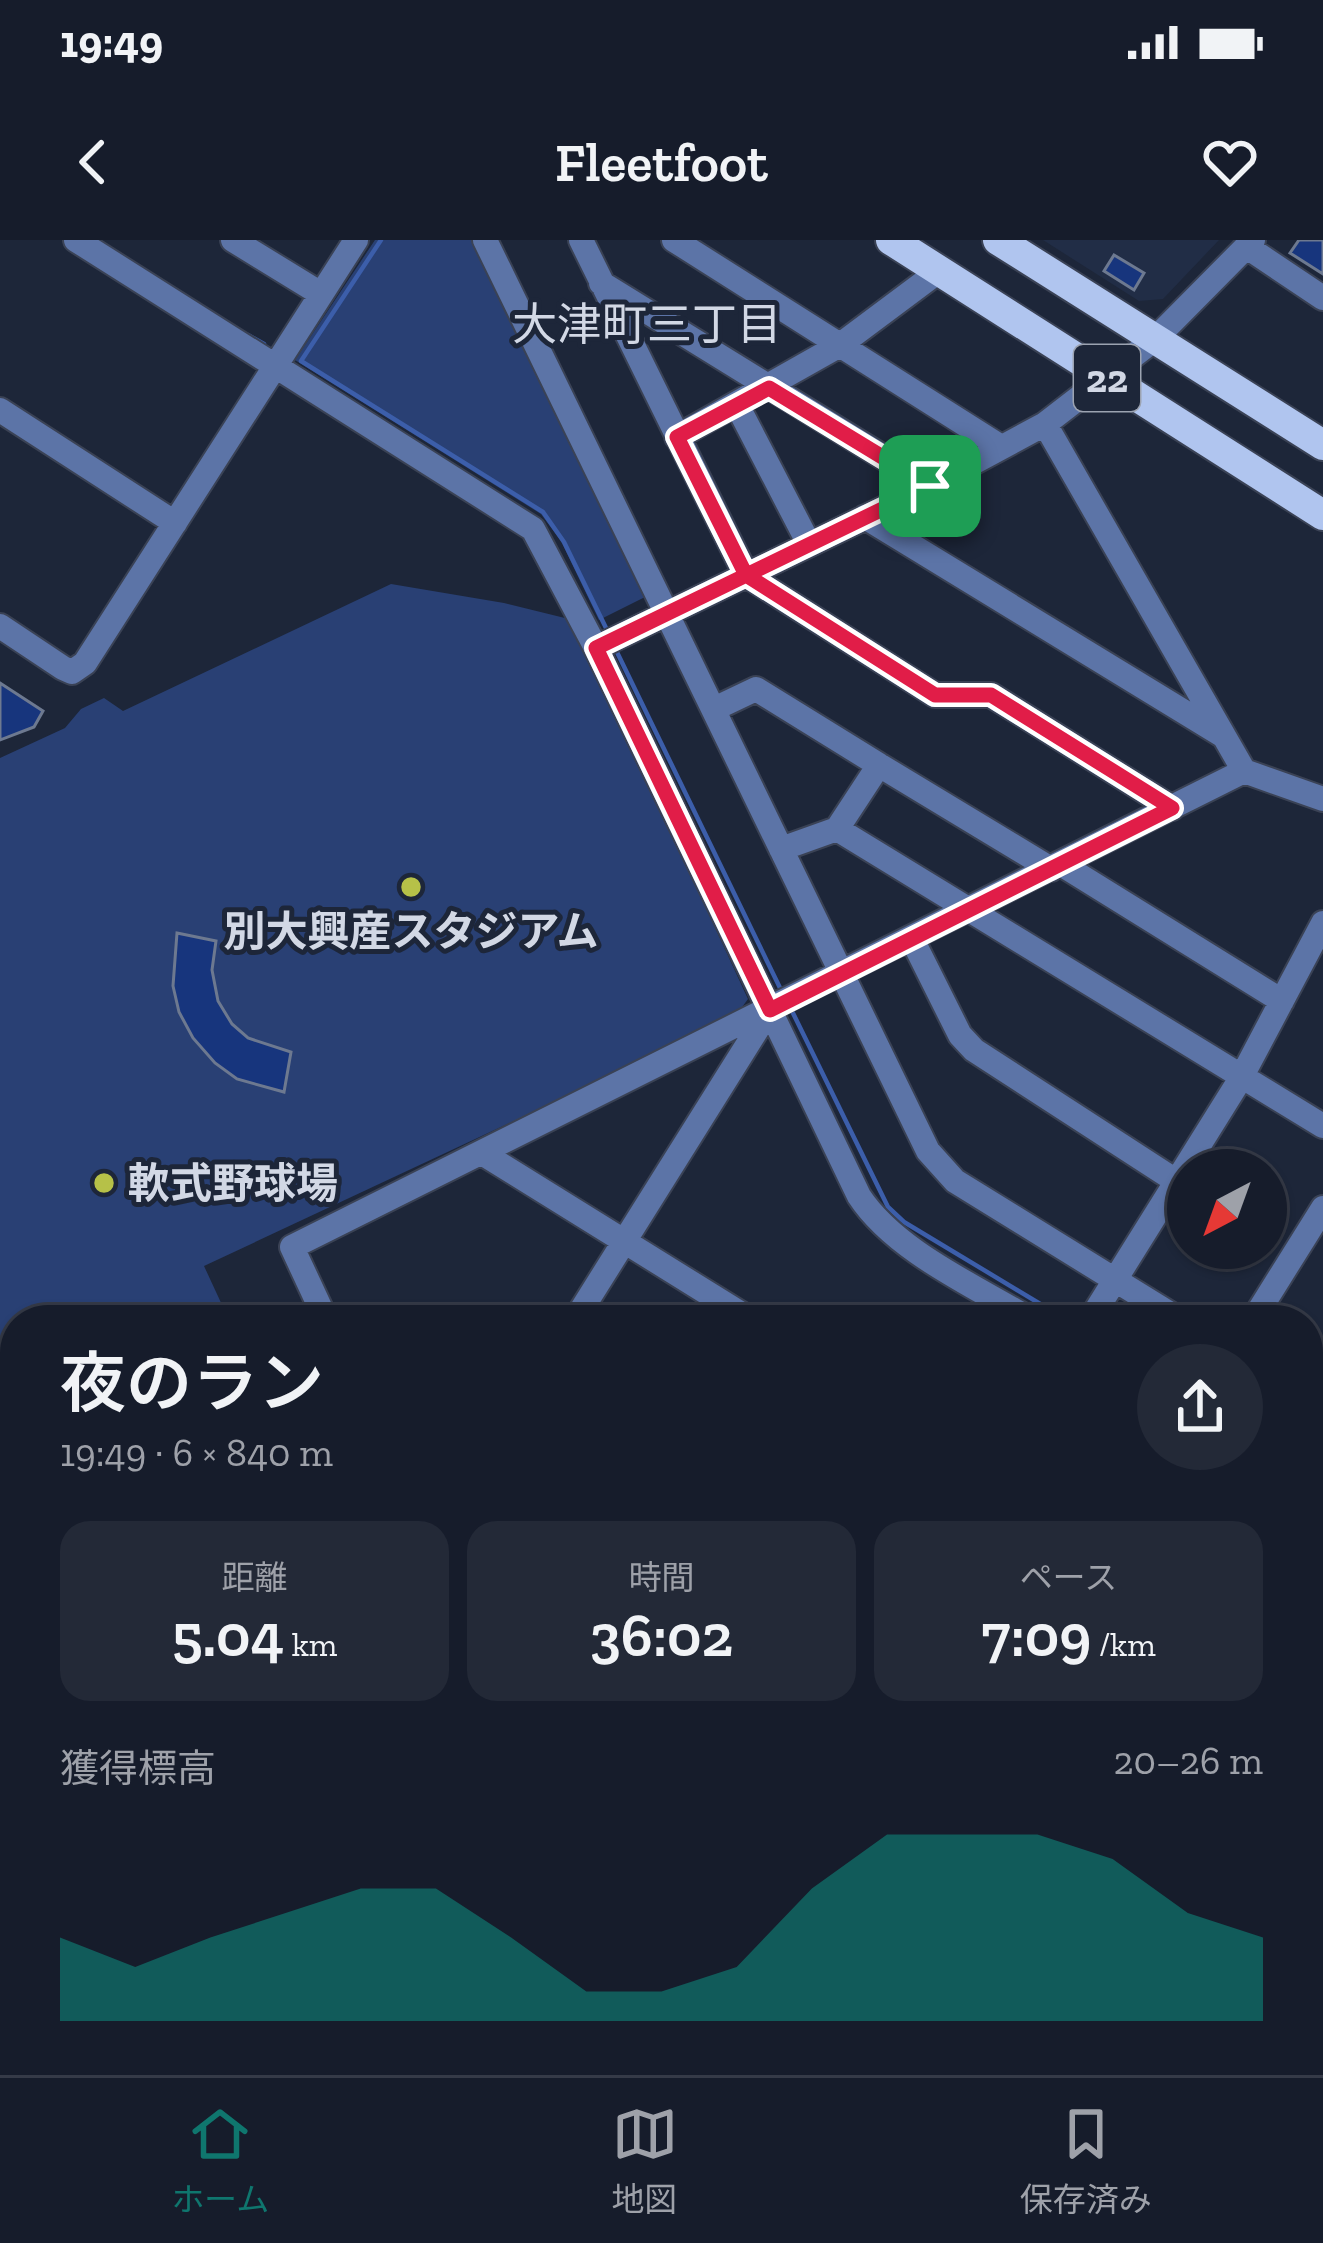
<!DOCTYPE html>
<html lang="ja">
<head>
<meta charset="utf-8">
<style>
	:root { --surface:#161c2b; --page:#232937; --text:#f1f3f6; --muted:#9ea1a9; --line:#353a47; --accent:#0f766e }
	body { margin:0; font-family:"Zilla Slab","Noto Sans JP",serif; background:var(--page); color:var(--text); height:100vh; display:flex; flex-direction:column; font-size:45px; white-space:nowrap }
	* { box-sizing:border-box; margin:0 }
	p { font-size:39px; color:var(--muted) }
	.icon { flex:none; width:66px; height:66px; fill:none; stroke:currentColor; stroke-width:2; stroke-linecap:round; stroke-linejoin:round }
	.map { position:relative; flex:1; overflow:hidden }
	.details { position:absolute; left:0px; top:1065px; width:1323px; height:771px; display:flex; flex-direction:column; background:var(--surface); border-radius:48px 48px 0 0; box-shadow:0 3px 9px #0004,0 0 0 3px var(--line) }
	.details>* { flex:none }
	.needle { width:78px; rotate:221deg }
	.buttons { position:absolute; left:1167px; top:909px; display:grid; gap:24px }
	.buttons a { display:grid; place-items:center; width:120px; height:120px; border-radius:50%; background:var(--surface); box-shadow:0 3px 9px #0004,0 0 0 3px var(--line); font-size:60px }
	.pin { position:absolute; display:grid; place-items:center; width:102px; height:102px; color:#fff; margin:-51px; border-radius:24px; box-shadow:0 6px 18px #0006 }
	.round { display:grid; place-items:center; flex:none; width:126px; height:126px; border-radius:63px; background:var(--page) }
	.overview { display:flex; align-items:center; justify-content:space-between; height:204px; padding:0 60px }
	h1 { font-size:66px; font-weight:600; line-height:90px }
	.figures { display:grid; grid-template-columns:repeat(3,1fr); gap:18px; height:204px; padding:12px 60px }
	.figures div { display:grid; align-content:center; border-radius:30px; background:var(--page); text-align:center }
	.figures b { font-size:60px; font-weight:600 }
	.figures small { font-size:33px; font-weight:400 }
	.figures p { font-size:33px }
	.chart { height:336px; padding:24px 60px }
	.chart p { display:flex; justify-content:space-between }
	.chart svg { width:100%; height:216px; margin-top:12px; fill:var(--accent); opacity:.7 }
	.status { display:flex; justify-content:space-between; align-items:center; height:84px; padding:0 60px; background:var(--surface); direction:ltr }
	.status svg { height:33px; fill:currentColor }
	header { display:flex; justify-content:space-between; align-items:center; height:156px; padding:0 60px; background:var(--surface); font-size:54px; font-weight:600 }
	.dock { display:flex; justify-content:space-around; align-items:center; height:168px; border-top:3px solid var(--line); background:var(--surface); font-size:33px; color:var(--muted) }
	.dock a { display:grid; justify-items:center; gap:6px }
	.dock .on { color:var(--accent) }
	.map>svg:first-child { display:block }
	.built { fill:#212d46 }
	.green { fill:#294074 }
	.forest { fill:#2f509a }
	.water { fill:#3c5eaa }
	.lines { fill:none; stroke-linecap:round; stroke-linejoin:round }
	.stream { stroke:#3c5eaa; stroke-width:4.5 }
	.building { fill:#17357d; stroke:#6d7990; stroke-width:3 }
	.minor-casing { stroke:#3a4255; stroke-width:28 }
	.major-casing { stroke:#3a4255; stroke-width:34 }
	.minor { stroke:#5c74a7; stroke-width:24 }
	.major { stroke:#b0c5ef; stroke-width:30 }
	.route-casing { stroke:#fff; stroke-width:24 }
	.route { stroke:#e11d48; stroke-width:15 }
	.poi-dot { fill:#b6c148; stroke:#1d2639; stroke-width:4.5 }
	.labels { text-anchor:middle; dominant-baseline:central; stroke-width:10; stroke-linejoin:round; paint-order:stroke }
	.shield { fill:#1d2639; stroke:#9ca3b1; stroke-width:3 }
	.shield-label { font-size:39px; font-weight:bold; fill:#d2d8e5 }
	.poi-label { font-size:42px; font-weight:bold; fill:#d2d8e5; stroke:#1d2639 }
	.neighbourhood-label { font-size:45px; fill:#d2d8e5; stroke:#1d2639 }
</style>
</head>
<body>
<div class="status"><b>19:49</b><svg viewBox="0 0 49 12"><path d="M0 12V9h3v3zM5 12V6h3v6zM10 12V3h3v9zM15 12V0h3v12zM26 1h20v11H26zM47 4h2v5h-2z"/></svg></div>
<header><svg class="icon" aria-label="back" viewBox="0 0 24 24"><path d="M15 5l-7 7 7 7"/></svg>Fleetfoot<svg class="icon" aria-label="heart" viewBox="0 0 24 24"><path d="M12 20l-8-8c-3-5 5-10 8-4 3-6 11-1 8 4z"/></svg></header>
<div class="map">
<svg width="1323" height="1835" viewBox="0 0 1323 1835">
	<rect width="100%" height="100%" fill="#1d2639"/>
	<path class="built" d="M 1043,0 L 1219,0 L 1163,59 L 1139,61 Z
		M 0,1740 L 15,1769 L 15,1821 L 42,1821 L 50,1835 L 0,1835 Z"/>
	<path class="green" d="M 375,0 L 477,0 L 649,355 L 599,380 L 561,301 L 541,274 L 295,120 Z
		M 391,344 L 504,363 L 573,380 L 748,759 L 734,778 L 204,1026 L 229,1080 L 15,1080 L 15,1158 L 0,1127 L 0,518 L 65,488 L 81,469 L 104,458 L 123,471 Z
		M 340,1821 L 591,1821 L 597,1835 L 347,1835 Z"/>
	<path class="forest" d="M 0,1388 L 15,1417 L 15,1769 L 0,1740 Z
		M 42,1821 L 192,1821 L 197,1835 L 50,1835 Z"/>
	<path class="water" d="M 0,1156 L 15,1187 L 15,1355 L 0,1322 Z
		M 236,1821 L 320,1821 L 327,1835 L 243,1835 Z"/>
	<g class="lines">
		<path class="stream" d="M 381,0 L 301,121 L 543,272 L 564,302 L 607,390
			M 248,95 L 264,104
			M 614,406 L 782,752
			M 790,767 L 888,967 L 904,982 L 1067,1080
			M 1308,1228 L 1323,1237"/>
	</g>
	<path class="building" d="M 1299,0 L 1323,0 L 1323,34 L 1290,13 Z
		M 1114,15 L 1144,33 L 1134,50 L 1104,31 Z
		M 0,443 L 43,471 L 34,487 L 0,500 Z
		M 177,693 L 216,701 L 212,730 L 218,761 L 232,784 L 248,798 L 291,812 L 284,852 L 237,839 L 215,823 L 193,798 L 179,772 L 173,746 Z"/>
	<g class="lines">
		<g class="minor-casing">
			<path id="minor" d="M 76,0 L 533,289 L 596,408 L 859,956 C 895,1011 975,1046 1031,1080
				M 233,0 L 321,54
				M 485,0 L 928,911 L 955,941 L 1180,1080
				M 581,0 L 746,335 L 935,455 L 991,455 L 1172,568
				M 674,0 L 1001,207
				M 1247,7 L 1323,58
				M 601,43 L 930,246
				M 737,165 L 809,304
				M 0,170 L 175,283
				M 1045,184 L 1244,531 L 1323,559
				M 677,197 L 840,105 L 939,31
				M 865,277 L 1222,495
				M 0,386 L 63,428 L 72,432 L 85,423 L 356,0
				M 596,408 L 930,246 L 1045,184 L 1155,99 L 1253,0
				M 714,469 L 756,449 L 879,525
				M 837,589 L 1323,886
				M 781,609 L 837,589 L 879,525 L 1051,629
				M 1061,624 L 1282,761
				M 912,699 L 960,795 L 974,810 L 1176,941
				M 482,913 L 751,1080
				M 326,1080 L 292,1007 L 1244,531
				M 575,1080 L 768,772
				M 1090,1080 L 1241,838 L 1323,683
				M 1253,1080 L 1323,968
				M 0,1133 L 15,1163
				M 1308,1159 L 1323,1168
				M 1308,1250 L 1323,1259
				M 1308,1426 L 1323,1435
				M 1308,1515 L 1323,1491
				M 1308,1722 L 1323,1731
				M 337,1821 L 344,1835
				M 687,1821 L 694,1835
				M 841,1821 L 863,1835
				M 1048,1821 L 1071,1835
				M 1212,1821 L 1236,1835
				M 1110,1835 L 1119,1821"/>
		</g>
		<g class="major-casing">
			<path id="major" d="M 891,0 L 1323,275
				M 998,0 L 1323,205"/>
		</g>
		<use href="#minor" class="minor"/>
		<use href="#major" class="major"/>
	</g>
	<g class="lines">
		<g class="route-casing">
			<path id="route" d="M 930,246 C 819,300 708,354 596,408 L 770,770 L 1172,568 L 991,455 L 935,455 L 746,335 L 677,197 L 769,148 L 930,246"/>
		</g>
		<use href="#route" class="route"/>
	</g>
	<g class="poi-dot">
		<circle cx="411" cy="647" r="12"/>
		<circle cx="104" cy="943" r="12"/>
	</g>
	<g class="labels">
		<rect class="shield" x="1074" y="105" width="66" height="66" rx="9"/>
		<g class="shield-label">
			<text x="1107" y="138">22</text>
		</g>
		<g class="poi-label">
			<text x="411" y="691">別大興産スタジアム</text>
			<text x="128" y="943" text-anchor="start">軟式野球場</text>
		</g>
		<g class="neighbourhood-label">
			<text x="647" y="85">大津町三丁目</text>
		</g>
	</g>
</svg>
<div class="buttons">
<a><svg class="needle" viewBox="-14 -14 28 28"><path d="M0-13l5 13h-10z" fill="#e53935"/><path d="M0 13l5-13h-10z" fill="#9ea1a9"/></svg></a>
</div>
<div class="pin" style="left:930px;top:246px;background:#1e9e55"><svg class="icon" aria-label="arrive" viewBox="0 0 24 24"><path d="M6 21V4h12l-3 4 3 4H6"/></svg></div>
<section class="details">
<div class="overview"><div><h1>夜のラン</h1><p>19:49 · 6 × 840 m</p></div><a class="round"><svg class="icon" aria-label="share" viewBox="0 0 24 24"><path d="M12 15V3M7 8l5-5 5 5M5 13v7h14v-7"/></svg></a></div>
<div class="figures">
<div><p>距離</p><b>5.04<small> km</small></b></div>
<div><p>時間</p><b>36:02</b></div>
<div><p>ペース</p><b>7:09<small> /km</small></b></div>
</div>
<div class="chart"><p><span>獲得標高</span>20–26 m</p>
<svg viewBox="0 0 160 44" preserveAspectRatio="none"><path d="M0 44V27L10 33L20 27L30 22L40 17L50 17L60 27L70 38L80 38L90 33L100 17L110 6L120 6L130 6L140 11L150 22L160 27V44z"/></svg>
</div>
</section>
</div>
<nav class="dock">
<a class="on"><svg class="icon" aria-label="home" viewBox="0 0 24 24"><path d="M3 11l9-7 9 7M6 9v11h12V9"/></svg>ホーム</a>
<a><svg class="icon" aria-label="map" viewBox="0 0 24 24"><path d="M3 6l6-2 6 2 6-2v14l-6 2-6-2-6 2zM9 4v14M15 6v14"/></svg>地図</a>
<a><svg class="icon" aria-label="saved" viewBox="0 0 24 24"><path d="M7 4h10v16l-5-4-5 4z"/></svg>保存済み</a>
</nav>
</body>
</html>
